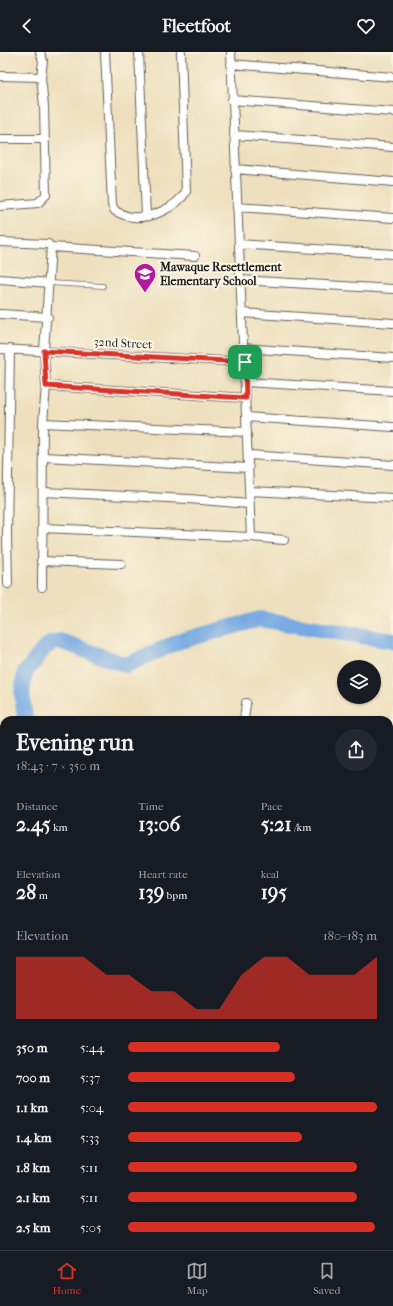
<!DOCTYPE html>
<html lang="en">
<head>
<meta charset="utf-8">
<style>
	:root { --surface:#171b24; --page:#242831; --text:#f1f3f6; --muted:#9ea1a6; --line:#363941; --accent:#d93025 }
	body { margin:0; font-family:"IM FELL French Canon",serif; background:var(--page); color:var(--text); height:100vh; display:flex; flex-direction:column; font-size:15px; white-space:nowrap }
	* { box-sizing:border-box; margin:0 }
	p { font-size:13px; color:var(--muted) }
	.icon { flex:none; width:22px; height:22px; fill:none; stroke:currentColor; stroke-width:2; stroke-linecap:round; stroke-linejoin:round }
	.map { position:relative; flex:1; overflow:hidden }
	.sheet { position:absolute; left:0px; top:664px; width:393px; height:534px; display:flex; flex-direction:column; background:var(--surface); border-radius:12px 12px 0 0; box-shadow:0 1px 3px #0004 }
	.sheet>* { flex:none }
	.controls { position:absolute; left:337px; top:608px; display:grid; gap:8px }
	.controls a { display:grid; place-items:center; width:44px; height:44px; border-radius:50%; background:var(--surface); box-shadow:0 1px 3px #0004; font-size:20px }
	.pin { position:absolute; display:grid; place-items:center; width:34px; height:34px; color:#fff; margin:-17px; border-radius:8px; box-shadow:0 2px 6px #0006 }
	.round { display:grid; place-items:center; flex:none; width:42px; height:42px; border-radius:21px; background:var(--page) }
	.head { display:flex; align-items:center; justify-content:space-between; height:68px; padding:0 16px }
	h1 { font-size:22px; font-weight:700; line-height:30px }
	.metrics { display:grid; grid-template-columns:repeat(3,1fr); gap:6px; height:68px; padding:4px 16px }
	.metrics div { display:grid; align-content:center }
	.metrics b { font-size:20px; font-weight:700 }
	.metrics small { font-size:11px; font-weight:400 }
	.metrics p { font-size:11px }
	.chart { height:112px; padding:8px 16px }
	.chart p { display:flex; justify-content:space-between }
	.chart svg { width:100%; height:72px; margin-top:4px; fill:var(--accent); opacity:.7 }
	ul { padding:0 16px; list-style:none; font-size:13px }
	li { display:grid; grid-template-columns:64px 48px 1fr; align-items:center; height:30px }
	li i { height:10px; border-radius:5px; background:var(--accent) }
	header { display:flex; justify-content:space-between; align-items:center; height:52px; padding:0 16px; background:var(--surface); font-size:18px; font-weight:700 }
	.menu { display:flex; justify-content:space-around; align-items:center; height:56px; border-top:1px solid var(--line); background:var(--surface); font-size:11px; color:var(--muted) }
	.menu a { display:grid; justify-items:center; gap:2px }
	.menu .selected { color:var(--accent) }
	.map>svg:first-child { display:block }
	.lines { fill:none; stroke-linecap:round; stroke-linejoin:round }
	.river { stroke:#76a9e2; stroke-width:16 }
	.lane-casing { stroke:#666155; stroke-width:5.5 }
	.street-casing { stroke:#666155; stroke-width:10 }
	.secondary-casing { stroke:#666155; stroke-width:14 }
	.lane { stroke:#fff; stroke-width:4 }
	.street { stroke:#fff; stroke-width:8 }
	.secondary { stroke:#fff; stroke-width:12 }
	.route-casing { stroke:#fff; stroke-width:8 }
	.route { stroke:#d93025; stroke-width:5 }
	.labels { text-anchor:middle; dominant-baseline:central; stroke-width:4; stroke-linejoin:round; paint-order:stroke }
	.poi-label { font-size:12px; font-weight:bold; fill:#1c1c1c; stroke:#fcf5e5; text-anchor:start }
	.street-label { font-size:12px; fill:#1c1c1c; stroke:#fcf5e5 }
</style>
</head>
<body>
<header><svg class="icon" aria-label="back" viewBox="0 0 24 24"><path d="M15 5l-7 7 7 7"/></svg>Fleetfoot<svg class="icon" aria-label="heart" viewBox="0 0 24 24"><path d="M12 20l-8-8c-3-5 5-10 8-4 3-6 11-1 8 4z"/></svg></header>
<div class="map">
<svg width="393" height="1198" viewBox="0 0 393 1198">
	<rect width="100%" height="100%" fill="#fcf5e5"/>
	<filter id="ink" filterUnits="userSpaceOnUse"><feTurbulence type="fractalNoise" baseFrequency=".025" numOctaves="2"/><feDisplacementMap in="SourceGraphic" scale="8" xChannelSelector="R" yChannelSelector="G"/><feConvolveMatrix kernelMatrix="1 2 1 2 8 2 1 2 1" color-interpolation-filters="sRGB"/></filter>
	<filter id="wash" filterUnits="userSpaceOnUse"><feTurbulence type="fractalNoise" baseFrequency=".012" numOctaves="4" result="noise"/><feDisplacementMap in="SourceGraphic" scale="16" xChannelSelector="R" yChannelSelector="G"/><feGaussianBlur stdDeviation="0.9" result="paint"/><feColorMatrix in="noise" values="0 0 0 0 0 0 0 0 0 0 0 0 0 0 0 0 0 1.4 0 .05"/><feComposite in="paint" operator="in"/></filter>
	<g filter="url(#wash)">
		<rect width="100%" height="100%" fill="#eee0be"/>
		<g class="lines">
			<path class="river" d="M 25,668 L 22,641 L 25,620 C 38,609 41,591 60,589 L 126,613 L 180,589 L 260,567 L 393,589
				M 0,833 L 4,831"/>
		</g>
	</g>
	<g filter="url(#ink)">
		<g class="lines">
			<g class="lane-casing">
				<path id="lane" d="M 49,231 L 103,234
					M 0,1112 L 4,1114
					M 0,1139 L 4,1140
					M 32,1198 L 32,1194
					M 268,1198 L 269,1194"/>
			</g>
			<g class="street-casing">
				<path id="street" d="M 40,0 L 43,9 L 41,25
					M 105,0 L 112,153 L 115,159 C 121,162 127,165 133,165 C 152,167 176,155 186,140 L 181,0
					M 139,0 L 146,164
					M 231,0 L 251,485 L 284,488
					M 231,12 L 393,25
					M 0,24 L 41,25 L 44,54 L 46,143 L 38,151 L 0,154
					M 232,48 L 393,60
					M 234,83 L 393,95
					M 0,87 L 45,87
					M 235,117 L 393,130
					M 237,155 L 393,166
					M 0,190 L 48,192 L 51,195 L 44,299 L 46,334 L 43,371 L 42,535
					M 239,192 L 393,202
					M 51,195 L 195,204
					M 0,227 L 49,231
					M 240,228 L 393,237
					M 242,261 L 393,271
					M 0,262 L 48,265
					M 243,296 L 393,306
					M 0,297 L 245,310
					M 246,330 L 393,339
					M 46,334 L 246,346
					M 246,365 L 393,375
					M 43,371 L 247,380
					M 249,403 L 393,413
					M 44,405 L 249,416
					M 250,439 L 393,446
					M 43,440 L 189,447 L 249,452
					M 42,476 L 251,485
					M 41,509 L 121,512
					M 8,532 L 7,484 L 10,297
					M 244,668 L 246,651
					M 219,1194 L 219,1198
					M 116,1198 L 117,1194
					M 176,1198 L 177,1194
					M 259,1198 L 259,1194"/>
			</g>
			<g class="secondary-casing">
				<path id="secondary" d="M 389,885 L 393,885
					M 0,911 L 4,911"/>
			</g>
			<use href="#lane" class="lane"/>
			<use href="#street" class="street"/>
			<use href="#secondary" class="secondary"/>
		</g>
	</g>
	<g class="lines" filter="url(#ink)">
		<g class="route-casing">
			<path id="route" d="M 44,299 L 245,310 L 246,346 L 46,334 Z"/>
		</g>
		<use href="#route" class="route"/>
	</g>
	<defs>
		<g id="school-pin" transform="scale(1.15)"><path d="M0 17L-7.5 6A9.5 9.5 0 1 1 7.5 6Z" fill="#b5179e" stroke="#fcf5e5"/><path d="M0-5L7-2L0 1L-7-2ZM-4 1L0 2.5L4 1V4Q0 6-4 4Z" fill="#fff"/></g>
	</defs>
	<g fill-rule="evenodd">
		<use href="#school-pin" x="145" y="222"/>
	</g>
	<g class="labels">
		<g class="poi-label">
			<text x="160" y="215">Mawaque Resettlement<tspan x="160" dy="14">Elementary School</tspan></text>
		</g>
		<g class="street-label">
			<text transform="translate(123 291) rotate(3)">32nd Street</text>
		</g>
	</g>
</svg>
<div class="controls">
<a><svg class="icon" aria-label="layers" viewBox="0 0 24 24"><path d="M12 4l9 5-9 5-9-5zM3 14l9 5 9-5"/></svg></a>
</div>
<div class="pin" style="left:245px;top:310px;background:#1e9e55"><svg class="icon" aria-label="arrive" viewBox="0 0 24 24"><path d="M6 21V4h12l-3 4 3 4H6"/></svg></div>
<section class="sheet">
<div class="head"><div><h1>Evening run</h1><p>18:43 · 7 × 350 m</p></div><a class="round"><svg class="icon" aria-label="share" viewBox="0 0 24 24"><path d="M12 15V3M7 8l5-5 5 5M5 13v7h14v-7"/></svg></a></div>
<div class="metrics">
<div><p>Distance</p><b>2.45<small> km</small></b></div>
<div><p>Time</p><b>13:06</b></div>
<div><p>Pace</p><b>5:21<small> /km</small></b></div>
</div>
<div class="metrics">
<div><p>Elevation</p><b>28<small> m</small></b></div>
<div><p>Heart rate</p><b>139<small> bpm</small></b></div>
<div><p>kcal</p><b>195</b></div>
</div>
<div class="chart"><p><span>Elevation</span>180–183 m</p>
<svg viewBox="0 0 160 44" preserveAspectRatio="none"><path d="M0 44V6L10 6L20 6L30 6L40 17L50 17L60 27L70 27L80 38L90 38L100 17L110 6L120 6L130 17L140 17L150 17L160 6V44z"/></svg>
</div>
<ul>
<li><b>350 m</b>5:44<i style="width:61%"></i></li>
<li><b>700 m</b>5:37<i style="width:67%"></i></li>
<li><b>1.1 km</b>5:04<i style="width:100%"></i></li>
<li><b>1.4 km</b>5:33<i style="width:70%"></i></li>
<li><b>1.8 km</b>5:11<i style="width:92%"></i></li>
<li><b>2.1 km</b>5:11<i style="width:92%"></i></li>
<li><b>2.5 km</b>5:05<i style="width:99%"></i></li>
</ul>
</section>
</div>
<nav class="menu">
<a class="selected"><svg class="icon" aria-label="home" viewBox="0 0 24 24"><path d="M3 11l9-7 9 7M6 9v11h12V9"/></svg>Home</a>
<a><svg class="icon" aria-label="map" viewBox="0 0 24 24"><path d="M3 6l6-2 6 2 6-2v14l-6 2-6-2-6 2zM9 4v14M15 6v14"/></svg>Map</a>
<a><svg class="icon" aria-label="saved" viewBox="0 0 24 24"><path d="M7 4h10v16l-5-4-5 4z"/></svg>Saved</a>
</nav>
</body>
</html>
